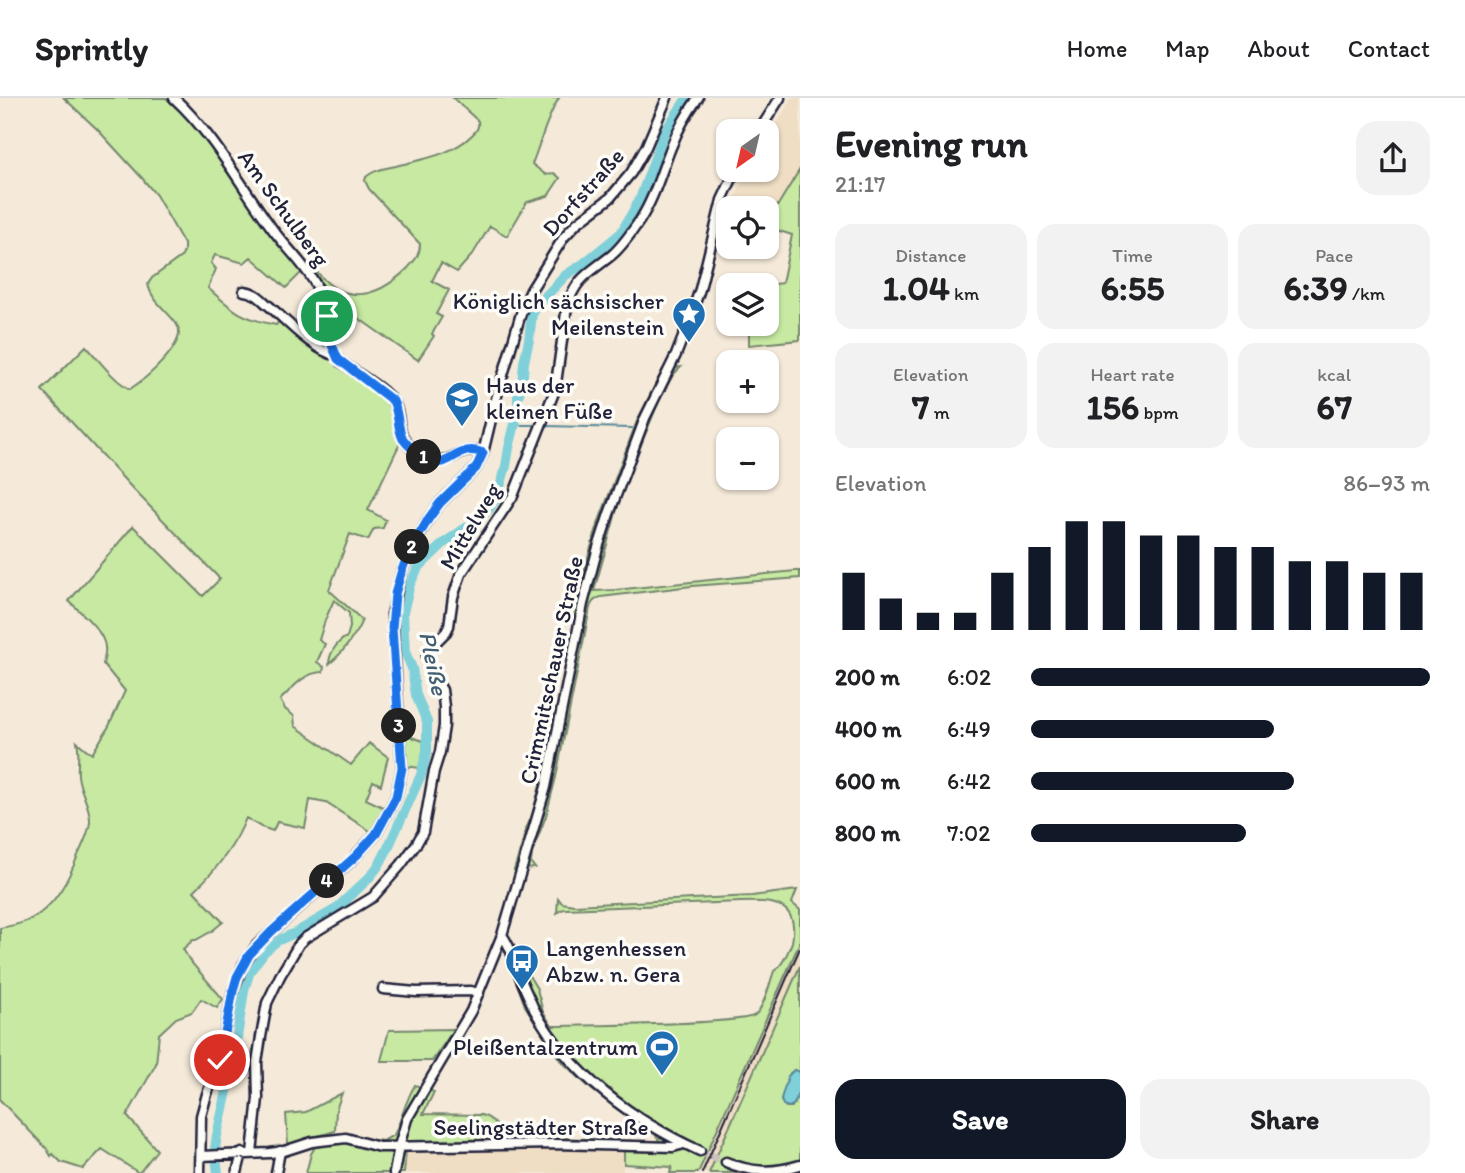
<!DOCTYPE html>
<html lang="en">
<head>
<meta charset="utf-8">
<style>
	:root { --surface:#fff; --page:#f2f2f2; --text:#202124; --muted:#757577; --line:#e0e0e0; --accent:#111827 }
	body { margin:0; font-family:Itim,sans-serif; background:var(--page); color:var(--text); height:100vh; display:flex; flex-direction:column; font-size:26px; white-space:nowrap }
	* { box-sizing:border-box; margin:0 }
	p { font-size:23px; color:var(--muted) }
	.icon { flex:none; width:38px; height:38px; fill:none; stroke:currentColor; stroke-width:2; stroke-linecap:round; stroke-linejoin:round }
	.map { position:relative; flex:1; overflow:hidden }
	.drawer { display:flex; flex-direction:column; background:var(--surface); width:665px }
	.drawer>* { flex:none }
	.needle { width:46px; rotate:214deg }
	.tools { position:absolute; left:716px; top:21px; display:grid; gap:14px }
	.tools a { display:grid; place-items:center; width:63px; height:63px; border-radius:14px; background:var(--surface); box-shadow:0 2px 5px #0004; font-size:35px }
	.pin { position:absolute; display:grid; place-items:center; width:60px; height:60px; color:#fff; margin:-30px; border:4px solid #fff; border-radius:50%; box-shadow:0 2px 7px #0007 }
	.km { position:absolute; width:35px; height:35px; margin:-18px; border-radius:50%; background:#222; color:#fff; font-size:19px; line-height:35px; text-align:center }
	.round { display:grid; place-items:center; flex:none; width:74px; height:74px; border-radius:21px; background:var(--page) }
	.overview { display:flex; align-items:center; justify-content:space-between; height:119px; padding:0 35px }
	h1 { font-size:38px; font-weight:700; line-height:52px }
	.metrics { display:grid; grid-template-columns:repeat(3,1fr); gap:10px; height:119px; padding:7px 35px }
	.metrics div { display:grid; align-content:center; border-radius:18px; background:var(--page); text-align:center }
	.metrics b { font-size:35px; font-weight:700 }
	.metrics small { font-size:19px; font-weight:400 }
	.metrics p { font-size:19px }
	.chart { height:196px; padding:14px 35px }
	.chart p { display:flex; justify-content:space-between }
	.chart svg { width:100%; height:126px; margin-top:7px; stroke:var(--accent); stroke-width:6 }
	.primary-button { display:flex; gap:14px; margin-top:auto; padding:14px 35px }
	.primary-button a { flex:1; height:80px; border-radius:21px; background:var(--accent); color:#fff; font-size:28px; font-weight:700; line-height:80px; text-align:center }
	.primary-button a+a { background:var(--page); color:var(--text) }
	ul { padding:0 35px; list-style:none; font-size:23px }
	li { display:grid; grid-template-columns:112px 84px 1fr; align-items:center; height:52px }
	li i { height:18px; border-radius:9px; background:var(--accent) }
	header { display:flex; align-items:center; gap:42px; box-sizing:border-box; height:98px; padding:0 35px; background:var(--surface); border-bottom:2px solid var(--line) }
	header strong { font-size:33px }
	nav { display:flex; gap:38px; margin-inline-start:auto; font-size:24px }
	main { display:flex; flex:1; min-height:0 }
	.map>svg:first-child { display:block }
	.built { fill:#efddc4 }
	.green { fill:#c7e9a2; stroke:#74866e; stroke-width:2 }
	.water { fill:#80d0da; stroke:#5a8a9a; stroke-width:2 }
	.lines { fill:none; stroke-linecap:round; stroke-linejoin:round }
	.stream { stroke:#5a8a9a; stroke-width:2 }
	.river { stroke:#80d0da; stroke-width:10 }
	.minor-tunnel { stroke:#cbc2b9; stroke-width:8; stroke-dasharray:8 4; stroke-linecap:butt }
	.minor-casing { stroke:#22223b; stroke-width:13 }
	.minor { stroke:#fdfcf7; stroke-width:8 }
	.rail { stroke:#22223b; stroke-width:2 }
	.route-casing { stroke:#fff; stroke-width:14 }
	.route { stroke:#1a73e8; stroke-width:9 }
	.labels { text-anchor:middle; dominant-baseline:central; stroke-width:7; stroke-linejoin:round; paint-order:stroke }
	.street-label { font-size:23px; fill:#22223b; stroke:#fdfcf7 }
	.poi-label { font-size:23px; fill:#22223b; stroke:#fdfcf7; text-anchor:end }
	.water-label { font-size:24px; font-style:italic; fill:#435f73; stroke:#fdfcf7 }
</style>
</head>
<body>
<header>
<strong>Sprintly</strong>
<nav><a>Home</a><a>Map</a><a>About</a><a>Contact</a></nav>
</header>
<main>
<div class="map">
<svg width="800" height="1075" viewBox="0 0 800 1075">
	<rect width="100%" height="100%" fill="#f5ead9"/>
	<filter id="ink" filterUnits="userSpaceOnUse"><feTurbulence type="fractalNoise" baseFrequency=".0143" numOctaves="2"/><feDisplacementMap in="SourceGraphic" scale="14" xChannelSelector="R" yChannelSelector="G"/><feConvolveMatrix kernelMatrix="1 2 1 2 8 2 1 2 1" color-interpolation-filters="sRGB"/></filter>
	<g filter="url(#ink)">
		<path class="built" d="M 792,0 L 800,0 L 800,71 L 767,125 L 766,110 L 730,110 L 748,72 L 766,72 L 767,42 Z
			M 800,844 L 800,868 L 772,935 L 709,1075 L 699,1075 Z
			M 507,1046 L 624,1046 L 623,1075 L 404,1075 L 406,1053 Z"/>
		<path class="green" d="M 64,0 L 166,0 L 194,26 L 215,50 L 246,99 L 302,174 L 286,190 L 251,159 L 244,165 L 215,157 L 211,165 L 216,171 L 208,190 C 234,213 241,220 276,227 L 282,220 L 391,301 L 402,341 L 368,412 L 386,422 L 383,430 L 374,431 L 368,442 L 350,436 L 329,492 L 362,522 C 356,537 342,556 329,566 C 329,556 337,543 347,539 L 350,529 L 349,515 L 334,502 L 325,522 L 319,542 L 325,546 L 317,564 L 324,569 L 323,574 C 304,574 293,590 280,602 L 285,611 L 294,618 L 295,628 L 351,667 L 369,645 L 388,659 L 381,687 L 373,683 L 366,701 L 389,712 L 375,736 L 326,705 L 310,702 L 305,730 L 277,724 L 273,733 L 261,729 L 246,720 C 235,748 216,772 194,793 L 223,824 L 212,833 L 196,842 L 193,842 L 183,851 L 190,863 L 223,901 L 217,910 L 201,901 L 192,914 L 176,920 L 159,936 L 156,966 L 127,1018 L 157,1052 L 139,1075 L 102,1051 L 83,1071 L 61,1064 L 53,1056 L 51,1058 L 47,1051 L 0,1002 L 0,830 C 11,828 22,826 31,821 C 56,808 69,780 79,755 C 83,746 89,735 90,724 C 91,708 79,693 78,677 C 77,666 80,655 77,644 L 92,656 L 109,628 L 125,593 L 103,566 C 104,561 106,554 105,549 C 104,533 80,514 69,503 L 133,428 L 203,498 L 220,481 L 133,391 L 42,292 L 86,248 C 99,262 113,282 130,291 C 144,282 189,245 177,227 C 169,214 151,203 148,186 L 152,180 L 182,158 L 184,153 L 184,146 L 156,97 L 142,80 L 98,32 Z
			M 453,0 L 559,0 C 546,21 541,44 532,66 L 546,77 L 554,75 L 560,80 L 548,98 L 527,104 L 507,138 L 490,128 L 473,156 L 457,174 L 441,165 L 432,183 L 449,192 L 436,216 L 442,219 L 432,236 L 434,238 L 418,262 L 351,215 L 353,210 L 343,205 L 305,171 L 310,166 C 320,177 329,190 344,194 C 369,202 391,187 408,170 C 415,162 420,157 420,146 L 369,91 L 365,83 L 366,79 C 374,72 385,70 396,68 C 423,61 452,57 472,37 C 477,32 479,30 478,23 Z
			M 800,71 L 800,242 L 749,247 L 749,226 L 766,226 L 767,190 L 768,187 L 782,185 L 792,137 L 767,129 L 767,125 Z
			M 681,269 L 673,277 L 659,303 L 642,344 L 619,404 L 594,493 L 615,492 L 795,473 L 800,473 L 800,480 L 692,488 L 601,499 C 592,502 590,507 589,515 L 556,679 L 546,718 L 532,755 L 531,765 L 535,770 L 514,772 L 521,750 L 526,730 L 531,720 L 543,677 L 575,525 L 571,516 L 571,511 L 579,497 L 586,466 L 599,423 L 637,323 L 663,271 Z
			M 403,636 L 423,643 L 424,652 L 420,670 L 405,668 Z
			M 797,792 L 792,805 L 800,812 L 800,844 L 698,1075 L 670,1075 L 672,1069 L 624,1066 L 624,1047 L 507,1046 L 406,1053 L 404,1075 L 306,1075 L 311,1056 L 316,1047 C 340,1043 348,1042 371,1052 L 375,1042 L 383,1043 L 394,1037 C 402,1021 405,1003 415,987 L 434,994 L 423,1016 L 481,1017 C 494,1020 497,1029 506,1038 L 660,1044 L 655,1036 L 592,992 L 560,962 L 525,908 L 509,862 L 526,859 L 524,862 L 528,876 L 537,891 L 543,914 L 552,928 C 580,927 742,927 755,917 C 764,910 770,884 774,873 C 783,867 788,854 792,844 C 800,802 769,803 741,804 L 565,811 L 561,812 L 557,815 L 558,800 L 562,805 L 574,807 L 752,798 Z
			M 800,868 L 800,974 L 794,972 L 790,975 L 781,1003 L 786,1009 L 792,1009 L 800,990 L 800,1075 L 709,1075 Z
			M 454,931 L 432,963 L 381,963 L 389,932 Z
			M 342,995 L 336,1012 L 335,1033 L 288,1047 L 286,1016 L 306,1014 Z"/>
		<path class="water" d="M 794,972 L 800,974 L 800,990 L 794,1006 L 789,1009 L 783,1007 L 781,1001 L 788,978 Z"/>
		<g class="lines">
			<path class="stream" d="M 515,327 L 537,327
				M 546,328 L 632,330"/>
			<path class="river" d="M 218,1075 L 215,1051 L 217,1037 L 233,967 L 244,892 L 250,873 L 264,854 L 277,843 L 297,834 L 336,811 L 369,780 L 379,767 L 387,752 L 421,677 L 427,653 L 427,624 L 416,597 L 412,570 L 405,554 L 404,535 L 403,514 L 410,486 L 418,470 L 444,445 L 480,420 L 489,411 L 497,399 L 506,368 L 509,350 L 518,314 L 518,298 L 522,288 L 524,264 L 529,242 L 532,216 L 540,204 L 566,177 L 583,166 L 621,135 L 640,101 L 664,35 L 687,0"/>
			<path class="minor-tunnel" d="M 700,1053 L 726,1064"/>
			<g class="minor-casing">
				<path id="minor" d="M 174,0 C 214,37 239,85 271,129 C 285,149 306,167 317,189 C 330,213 324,246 341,264 C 355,274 385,291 393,304 C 398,310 398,317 399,324 C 401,343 411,352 427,361 C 448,372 460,345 483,355
					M 759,33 L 780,0
					M 244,193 C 255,194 260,200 268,207 C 285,221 314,253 335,257
					M 502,837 C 511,848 514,863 519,876 C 523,888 529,899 534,911 C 569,976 634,1023 700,1053
					M 383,891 L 416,894 L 470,893 L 479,895
					M 252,1055 L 258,1000 L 257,964 L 261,939 L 267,905 L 280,878 L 299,846 L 305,840 L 373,799 L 401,767 L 417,745 L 423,734 L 434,673 L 440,654 L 444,628 L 444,609 L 442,592 L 431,574 L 427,558 L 428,552 L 446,534 L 449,528 L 453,499 L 461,476 L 513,398 L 555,292 L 567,208 C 577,178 590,175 613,156 C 623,147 632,134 640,122 C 655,99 661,73 672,47 C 678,31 688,14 698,0
					M 201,1058 L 270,1055 L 284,1053 L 312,1044 L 346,1040 L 379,1049 L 555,1046 L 673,1049 L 684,1046
					M 726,1064 C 751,1075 774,1075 800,1067
					M 200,1075 L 201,1018 L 207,996 L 220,962 L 233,893 L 243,867 L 257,847 L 353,761 L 376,736 L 396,699 L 402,670 L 392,516 L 401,475 L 409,456 L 429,420 L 440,405 L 476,370 L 483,355 L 496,301 L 522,212 L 531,192 L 564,139 L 577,125 L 610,100 L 631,75 L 646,49 L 667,0
					M 237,1075 L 242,1055
					M 276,1075 L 280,1053
					M 394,1075 L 399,1048 L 407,1021 L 471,913 L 502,837 L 546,689 L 583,506 L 597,453 L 609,416 L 645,320 L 676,257 L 685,234 L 700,191 L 722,102 L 736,72"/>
			</g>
			<use href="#minor" class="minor"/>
			<path class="rail" d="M 702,1075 L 800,850"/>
		</g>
	</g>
	<g class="lines" filter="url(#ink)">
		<g class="route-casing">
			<path id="route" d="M 220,962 L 233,893 L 237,879 L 249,857 L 271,834 L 357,757 L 376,736 L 396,699 L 402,670 L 392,530 L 395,496 L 401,475 L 408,456 L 429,420 L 440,405 L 476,370 L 483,355 C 460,345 451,368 435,364 C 430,363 424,359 420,356 C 413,352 408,348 403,341 C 397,330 399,315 393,303 L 338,261 L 331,245 L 327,218"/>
		</g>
		<use href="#route" class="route"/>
	</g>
	<defs>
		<g id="sight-pin" transform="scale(1.75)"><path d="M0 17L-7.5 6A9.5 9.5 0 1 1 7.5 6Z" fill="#1f6fb2" stroke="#fdfcf7"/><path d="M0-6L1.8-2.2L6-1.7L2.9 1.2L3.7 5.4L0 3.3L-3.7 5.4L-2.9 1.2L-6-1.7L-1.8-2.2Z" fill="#fff"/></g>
		<g id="school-pin" transform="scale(1.75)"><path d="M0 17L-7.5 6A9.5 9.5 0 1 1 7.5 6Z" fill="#1f6fb2" stroke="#fdfcf7"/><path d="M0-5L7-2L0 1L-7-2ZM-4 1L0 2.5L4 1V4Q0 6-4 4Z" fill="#fff"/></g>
		<g id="bus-pin" transform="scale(1.75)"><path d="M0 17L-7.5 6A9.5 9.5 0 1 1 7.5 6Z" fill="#1f6fb2" stroke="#fdfcf7"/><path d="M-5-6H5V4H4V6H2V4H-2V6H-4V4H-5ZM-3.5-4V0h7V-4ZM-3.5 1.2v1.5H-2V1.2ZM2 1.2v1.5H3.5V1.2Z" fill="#fff"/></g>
		<g id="stadium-pin" transform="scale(1.75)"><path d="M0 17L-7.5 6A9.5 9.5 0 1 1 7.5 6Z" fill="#1f6fb2" stroke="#fdfcf7"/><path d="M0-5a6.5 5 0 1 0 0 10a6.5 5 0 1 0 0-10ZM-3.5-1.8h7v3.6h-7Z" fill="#fff"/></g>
	</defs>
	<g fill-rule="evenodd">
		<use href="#sight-pin" x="689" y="216"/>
		<use href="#school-pin" x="462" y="300"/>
		<use href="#bus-pin" x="522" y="863"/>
		<use href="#stadium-pin" x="662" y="949"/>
	</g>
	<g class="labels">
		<g class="street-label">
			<text transform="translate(583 94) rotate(-48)">Dorfstraße</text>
			<text transform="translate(284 110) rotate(54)">Am Schulberg</text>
			<text transform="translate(470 428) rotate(-59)">Mittelweg</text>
			<text transform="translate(551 572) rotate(-78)">Crimmitschauer Straße</text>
			<text x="541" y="1029">Seelingstädter Straße</text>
		</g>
		<g class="poi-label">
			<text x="664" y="203">Königlich sächsischer<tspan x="664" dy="26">Meilenstein</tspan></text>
			<text x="486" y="287" text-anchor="start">Haus der<tspan x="486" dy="26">kleinen Füße</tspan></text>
			<text x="546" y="850" text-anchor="start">Langenhessen<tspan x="546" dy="26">Abzw. n. Gera</tspan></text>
			<text x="638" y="949">Pleißentalzentrum</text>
		</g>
		<g class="water-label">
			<text transform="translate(434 565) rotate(78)">Pleiße</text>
		</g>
	</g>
</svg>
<div class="tools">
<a><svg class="needle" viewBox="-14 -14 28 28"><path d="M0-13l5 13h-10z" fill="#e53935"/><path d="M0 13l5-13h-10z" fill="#757577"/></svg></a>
<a><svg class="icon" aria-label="locate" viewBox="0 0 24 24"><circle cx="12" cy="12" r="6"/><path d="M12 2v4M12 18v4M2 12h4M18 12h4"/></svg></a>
<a><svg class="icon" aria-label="layers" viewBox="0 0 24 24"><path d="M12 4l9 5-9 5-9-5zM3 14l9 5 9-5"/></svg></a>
<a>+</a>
<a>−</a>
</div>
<div class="pin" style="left:327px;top:218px;background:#1e9e55"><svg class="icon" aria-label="arrive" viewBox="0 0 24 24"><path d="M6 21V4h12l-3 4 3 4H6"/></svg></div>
<div class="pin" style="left:220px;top:962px;background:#d93025"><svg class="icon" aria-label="check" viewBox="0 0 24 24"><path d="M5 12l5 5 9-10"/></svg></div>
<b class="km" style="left:424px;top:359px">1</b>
<b class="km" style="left:412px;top:449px">2</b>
<b class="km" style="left:399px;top:628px">3</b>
<b class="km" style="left:327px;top:783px">4</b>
</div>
<section class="drawer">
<div class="overview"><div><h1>Evening run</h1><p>21:17</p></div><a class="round"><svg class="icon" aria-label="share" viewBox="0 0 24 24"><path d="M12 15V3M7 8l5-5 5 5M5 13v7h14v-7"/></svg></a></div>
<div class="metrics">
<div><p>Distance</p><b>1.04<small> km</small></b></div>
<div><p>Time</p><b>6:55</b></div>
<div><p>Pace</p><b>6:39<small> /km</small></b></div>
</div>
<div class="metrics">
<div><p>Elevation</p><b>7<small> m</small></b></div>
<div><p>Heart rate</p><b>156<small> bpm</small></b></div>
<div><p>kcal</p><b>67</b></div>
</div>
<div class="chart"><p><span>Elevation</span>86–93 m</p>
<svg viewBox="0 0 160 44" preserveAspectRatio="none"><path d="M5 44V24M15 44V33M25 44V38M35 44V38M45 44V24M55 44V15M65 44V6M75 44V6M85 44V11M95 44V11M105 44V15M115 44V15M125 44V20M135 44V20M145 44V24M155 44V24"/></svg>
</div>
<ul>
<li><b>200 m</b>6:02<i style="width:100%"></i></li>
<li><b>400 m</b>6:49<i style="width:61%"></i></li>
<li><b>600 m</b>6:42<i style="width:66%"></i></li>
<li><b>800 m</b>7:02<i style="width:54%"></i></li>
</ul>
<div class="primary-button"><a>Save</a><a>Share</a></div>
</section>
</main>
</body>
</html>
